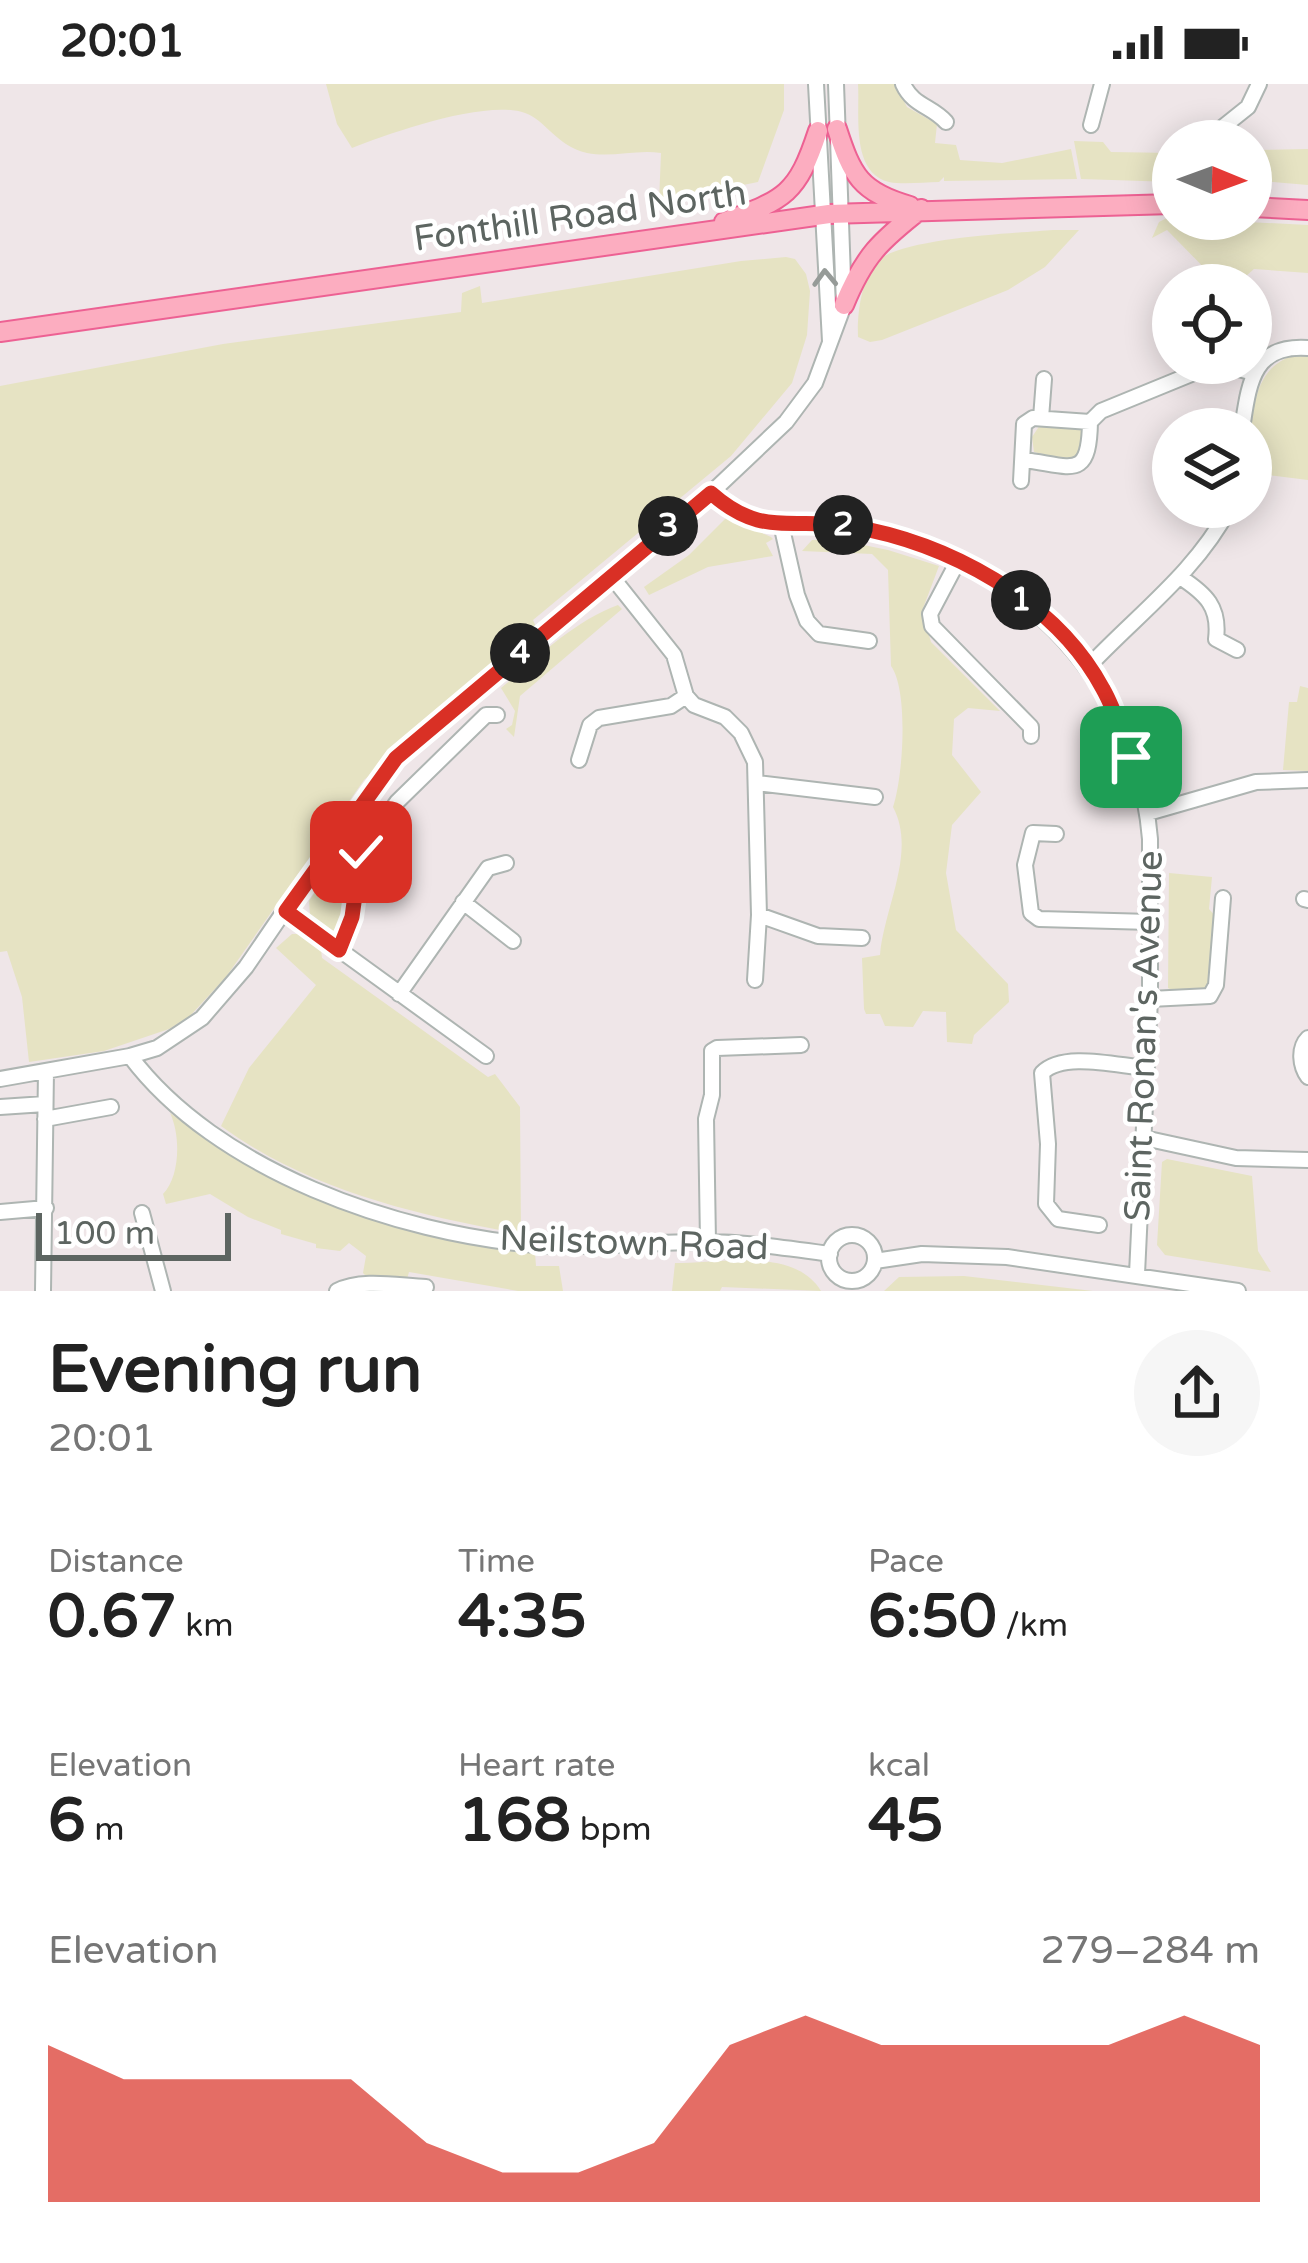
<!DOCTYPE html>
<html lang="en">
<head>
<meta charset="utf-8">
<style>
	:root { --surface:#fff; --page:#f6f6f6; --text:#222; --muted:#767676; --accent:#d93025 }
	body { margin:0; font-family:"Varela Round",sans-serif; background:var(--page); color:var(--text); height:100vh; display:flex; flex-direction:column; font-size:45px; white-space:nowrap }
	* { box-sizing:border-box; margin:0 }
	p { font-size:39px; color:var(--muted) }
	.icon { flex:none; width:66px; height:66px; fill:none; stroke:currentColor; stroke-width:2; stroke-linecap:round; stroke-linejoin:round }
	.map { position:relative; height:1207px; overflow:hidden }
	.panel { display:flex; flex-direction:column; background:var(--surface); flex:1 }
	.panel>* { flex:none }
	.needle { width:78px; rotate:91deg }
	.fabs { position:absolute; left:1152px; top:36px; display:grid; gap:24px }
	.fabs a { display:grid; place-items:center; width:120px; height:120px; border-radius:50%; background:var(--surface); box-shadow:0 6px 30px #0003; font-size:60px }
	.scale { position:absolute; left:36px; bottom:30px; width:195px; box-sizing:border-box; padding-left:12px; border:6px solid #5d6561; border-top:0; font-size:33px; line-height:42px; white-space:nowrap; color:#5d6561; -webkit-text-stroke:9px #fff; paint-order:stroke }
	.pin { position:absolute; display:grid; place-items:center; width:102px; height:102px; color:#fff; margin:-51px; border-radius:24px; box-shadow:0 6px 18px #0006 }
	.km { position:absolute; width:60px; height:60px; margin:-30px; border-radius:50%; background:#222; color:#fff; font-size:33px; line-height:60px; text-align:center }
	.round { display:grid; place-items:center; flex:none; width:126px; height:126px; border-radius:63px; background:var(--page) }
	.head { display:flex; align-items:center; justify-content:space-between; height:204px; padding:0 48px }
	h1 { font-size:66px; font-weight:800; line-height:90px }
	.figures { display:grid; grid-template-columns:repeat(3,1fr); gap:18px; height:204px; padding:12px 48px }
	.figures div { display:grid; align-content:center }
	.figures b { font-size:60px; font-weight:800 }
	.figures small { font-size:33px; font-weight:400 }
	.figures p { font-size:33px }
	.chart { height:336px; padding:24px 48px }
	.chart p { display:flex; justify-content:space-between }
	.chart svg { width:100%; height:216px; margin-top:12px; fill:var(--accent); opacity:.7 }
	.status { display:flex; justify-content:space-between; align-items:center; height:84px; padding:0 60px; background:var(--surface); direction:ltr }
	.status svg { height:33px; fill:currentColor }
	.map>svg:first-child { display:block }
	.green { fill:#e6e3c3 }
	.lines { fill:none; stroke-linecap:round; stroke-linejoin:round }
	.minor-casing { stroke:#aeb5b2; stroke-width:18 }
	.major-casing { stroke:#ed6193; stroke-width:22 }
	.minor { stroke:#fff; stroke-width:14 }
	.major { stroke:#fcadc0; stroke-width:18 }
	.oneway { stroke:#969b98 }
	.route-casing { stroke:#fff; stroke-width:24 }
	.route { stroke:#d93025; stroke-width:15 }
	.labels { text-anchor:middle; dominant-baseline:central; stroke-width:9; stroke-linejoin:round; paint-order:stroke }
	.street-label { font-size:36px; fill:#5d6561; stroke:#fff }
</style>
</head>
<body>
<div class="status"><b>20:01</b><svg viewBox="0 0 49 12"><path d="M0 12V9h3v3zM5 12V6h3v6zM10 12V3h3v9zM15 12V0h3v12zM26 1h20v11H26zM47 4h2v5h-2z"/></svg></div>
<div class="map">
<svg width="1308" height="1207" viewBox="0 0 1308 1207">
	<rect width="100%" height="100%" fill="#efe6e8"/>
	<path class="green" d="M 326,0 L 784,0 L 784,26 L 758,98 L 659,118 L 661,69 C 637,65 612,74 587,69 C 556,62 546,36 525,29 C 486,15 390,49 352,64 L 337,40 Z
		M 858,0 L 895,0 L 907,23 L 937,40 L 935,59 L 956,61 L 960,76 L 1002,79 L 1071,65 L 1077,95 L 944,97 L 944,93 L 939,98 C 924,98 904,101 889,98 C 850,89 860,29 858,0 Z
		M 1074,57 L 1103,58 L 1111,68 L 1173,69 L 1173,98 L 1081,95 Z
		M 1308,65 L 1308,101 L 1251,96 L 1251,66 Z
		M 1167,134 L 1308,141 L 1308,189 L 1254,185 L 1236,201 L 1221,201 L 1167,146 L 1152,154 L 1159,138 Z
		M 1053,146 L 1079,146 L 1045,183 L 1008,206 L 882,256 L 870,258 L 858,253 C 857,231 861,197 876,179 C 895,154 1019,149 1053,146 Z
		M 786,173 L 795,175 L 806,190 L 810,207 L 807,251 L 792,299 L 731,372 L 533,536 L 537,545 L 364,696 L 226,893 L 189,933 L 169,945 L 104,967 L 29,978 L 22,913 L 7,867 L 0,868 L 0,302 L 223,260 L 461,228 L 462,209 L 480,202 L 482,219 L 741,177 Z
		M 1308,269 L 1308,396 L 1251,389 C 1251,341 1246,274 1308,269 Z
		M 1040,341 L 1073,342 L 1081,346 L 1085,356 L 1078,372 L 1068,376 L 1034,368 L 1032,353 Z
		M 727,433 L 771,453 L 773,455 L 766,459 L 773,472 L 708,483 L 649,511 L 644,503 L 689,471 Z
		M 834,455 L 888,466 L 939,482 L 922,527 L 931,558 L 1000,627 L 968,624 L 954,635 L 952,671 L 981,708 L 952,741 L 946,789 L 956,846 L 1008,900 L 1009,918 L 974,951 L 972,960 L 947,958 L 946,928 L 923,927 L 913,943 L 885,942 L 880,930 L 866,930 L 864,925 L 862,874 L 880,871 C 884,823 917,768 893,723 C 903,694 909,607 891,582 L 888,486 L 872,470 L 802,467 L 812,456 Z
		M 618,521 L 622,525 L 520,612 L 514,653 L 506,645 L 512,641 L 515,627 L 501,604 C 537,574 574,537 618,521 Z
		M 1300,602 L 1308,604 L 1308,687 L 1283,686 L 1289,618 L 1297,618 Z
		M 357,747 L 362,752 L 346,775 L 340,839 L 333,847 L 310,831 L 309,817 Z
		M 1169,789 L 1212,793 L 1209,825 L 1217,834 L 1213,896 L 1206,907 L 1177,909 L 1168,904 Z
		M 292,850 L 301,850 L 321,866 L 322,874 L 488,993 L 495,990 L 520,1023 L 521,1150 C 416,1131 309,1106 221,1042 L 249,984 L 316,901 L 276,864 Z
		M 170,1029 C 281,1107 400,1156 535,1169 L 536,1182 L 559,1182 L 563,1207 L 518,1207 L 409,1188 L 407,1195 L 368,1194 L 363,1189 L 366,1172 L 349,1159 L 340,1167 L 316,1164 L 316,1160 L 281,1150 L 281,1146 L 248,1133 L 210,1110 L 166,1120 L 163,1110 C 180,1093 181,1052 170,1029 Z
		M 1167,1075 L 1252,1092 L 1258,1167 L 1271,1188 L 1165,1171 L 1157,1161 L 1162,1078 Z
		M 675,1179 C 719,1179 795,1163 821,1207 L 722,1203 L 720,1207 L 672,1207 Z
		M 964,1192 L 1093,1207 L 884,1207 L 899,1193 Z"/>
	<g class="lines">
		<g class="minor-casing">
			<path id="minor" d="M 816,0 L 830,257
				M 903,0 C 913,22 932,22 946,38
				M 1091,41 L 1102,0
				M 1223,57 L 1223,43 L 1248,23 L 1259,0
				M 1041,334 L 1044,295
				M 1242,345 C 1249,300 1252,260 1308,264
				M 1024,376 C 1072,382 1089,397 1090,338
				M 1021,397 L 1024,340 L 1033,334 L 1090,338 L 1101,327 L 1211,282 L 1223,281 L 1254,289
				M 711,409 C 763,454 789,432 849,442 C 1010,469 1136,589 1150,755 L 1150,915 L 1137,1190
				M 781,440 L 797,511 L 807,537 L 819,550 L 869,557
				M 958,477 L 930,530 L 932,542 L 1031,643 L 1031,652
				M 612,493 L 674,571 L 686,612 L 694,621 L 725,633 L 741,649 L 755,678 L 759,831 L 755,896
				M 1180,493 C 1206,510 1220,523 1216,555 L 1237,566
				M 1088,583 C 1138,530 1196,488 1230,423
				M 579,676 L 590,641 L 599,634 L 671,622 L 686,612
				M 757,699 L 875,713
				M 1148,729 L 1256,698 L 1308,696
				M 1056,750 L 1033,749 L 1025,781 L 1031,829 L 1039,835 L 1151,838
				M 1304,815 L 1308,816
				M 463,818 L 513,857
				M 286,827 L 486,972
				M 759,831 L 818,852 L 862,854
				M 339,866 L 352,833 L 361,768 L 397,718 L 486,631 L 497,631
				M 399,910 L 488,784 L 506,779
				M 1150,915 L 1210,912 L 1216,901 L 1223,814
				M 1308,954 C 1298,964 1300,982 1308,993
				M 130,972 C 216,1087 398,1150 536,1161 C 591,1165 647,1158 702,1158 C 745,1158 787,1164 830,1170
				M 0,995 L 130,972 L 157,964 L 202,934 L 246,883 L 315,782 L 396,674 L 711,409 L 786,338 L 815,299 L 844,221 L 836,0
				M 0,1023 L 45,1020
				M 45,1035 L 111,1023
				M 1144,1054 L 1236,1074 L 1308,1076
				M 0,1128 L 46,1124
				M 142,1129 L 163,1207
				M 1099,1141 L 1058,1135 L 1046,1120 L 1048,1060 L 1042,989 C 1063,967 1118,982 1147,984
				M829 1174a23 23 0 1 1 46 0a23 23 0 1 1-46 0Z
				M 708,1158 L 706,1035 L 712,1011 L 712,967 L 717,964 L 801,961
				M 875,1177 L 922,1170 L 1007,1173 L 1238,1207
				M 43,1207 L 46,987
				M 337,1207 C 361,1194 399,1202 426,1203"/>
		</g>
		<g class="major-casing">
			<path id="major" d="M 837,45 C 852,91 860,108 910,122
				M 1251,123 L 1308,126
				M 724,138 C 785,115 797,111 818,47
				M 844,221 C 864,172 880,157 921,125
				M 0,248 L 829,130 L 1173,120"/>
		</g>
		<use href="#minor" class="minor"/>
		<use href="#major" class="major"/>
	</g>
	<defs><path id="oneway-chevron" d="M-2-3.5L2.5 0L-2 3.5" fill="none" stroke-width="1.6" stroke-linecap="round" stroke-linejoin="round" transform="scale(3)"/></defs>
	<use class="oneway" href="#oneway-chevron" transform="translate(825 194) rotate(-92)"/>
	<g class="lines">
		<g class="route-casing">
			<path id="route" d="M 361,768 L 352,833 L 339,866 L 286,827 L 396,674 L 711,409 C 762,454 790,433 849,442 C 946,458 1055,515 1103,605 C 1115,626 1122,651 1131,673"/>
		</g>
		<use href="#route" class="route"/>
	</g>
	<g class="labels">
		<g class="street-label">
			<text transform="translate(580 132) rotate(-8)">Fonthill Road North</text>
			<text transform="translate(1144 952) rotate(-88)">Saint Ronan's Avenue</text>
			<text transform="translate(634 1159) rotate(2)">Neilstown Road</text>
		</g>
	</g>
</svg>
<div class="fabs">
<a><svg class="needle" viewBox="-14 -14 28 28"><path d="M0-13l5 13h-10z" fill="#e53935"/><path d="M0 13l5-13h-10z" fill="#767676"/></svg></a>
<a><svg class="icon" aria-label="locate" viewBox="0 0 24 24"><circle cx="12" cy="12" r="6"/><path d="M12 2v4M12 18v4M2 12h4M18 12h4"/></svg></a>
<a><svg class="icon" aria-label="layers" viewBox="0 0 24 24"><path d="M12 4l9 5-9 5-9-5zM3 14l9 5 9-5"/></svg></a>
</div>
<div class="scale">100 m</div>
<div class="pin" style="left:1131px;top:673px;background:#1e9e55"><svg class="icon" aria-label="arrive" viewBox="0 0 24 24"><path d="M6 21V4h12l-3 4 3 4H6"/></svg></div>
<div class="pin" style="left:361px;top:768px;background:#d93025"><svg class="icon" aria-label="check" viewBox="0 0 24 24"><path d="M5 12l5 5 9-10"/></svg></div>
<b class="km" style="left:1021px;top:516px">1</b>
<b class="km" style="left:843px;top:441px">2</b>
<b class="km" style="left:668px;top:442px">3</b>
<b class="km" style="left:520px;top:569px">4</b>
</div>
<section class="panel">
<div class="head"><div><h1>Evening run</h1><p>20:01</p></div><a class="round"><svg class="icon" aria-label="share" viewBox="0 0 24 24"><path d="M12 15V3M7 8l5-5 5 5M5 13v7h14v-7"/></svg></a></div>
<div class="figures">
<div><p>Distance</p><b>0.67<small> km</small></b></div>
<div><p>Time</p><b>4:35</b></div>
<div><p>Pace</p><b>6:50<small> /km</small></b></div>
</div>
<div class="figures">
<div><p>Elevation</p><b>6<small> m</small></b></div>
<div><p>Heart rate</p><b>168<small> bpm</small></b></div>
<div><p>kcal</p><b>45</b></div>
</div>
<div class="chart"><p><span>Elevation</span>279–284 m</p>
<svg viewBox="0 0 160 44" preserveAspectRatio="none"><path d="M0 44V12L10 19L20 19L30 19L40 19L50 32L60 38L70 38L80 32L90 12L100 6L110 12L120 12L130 12L140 12L150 6L160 12V44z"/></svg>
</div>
</section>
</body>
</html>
